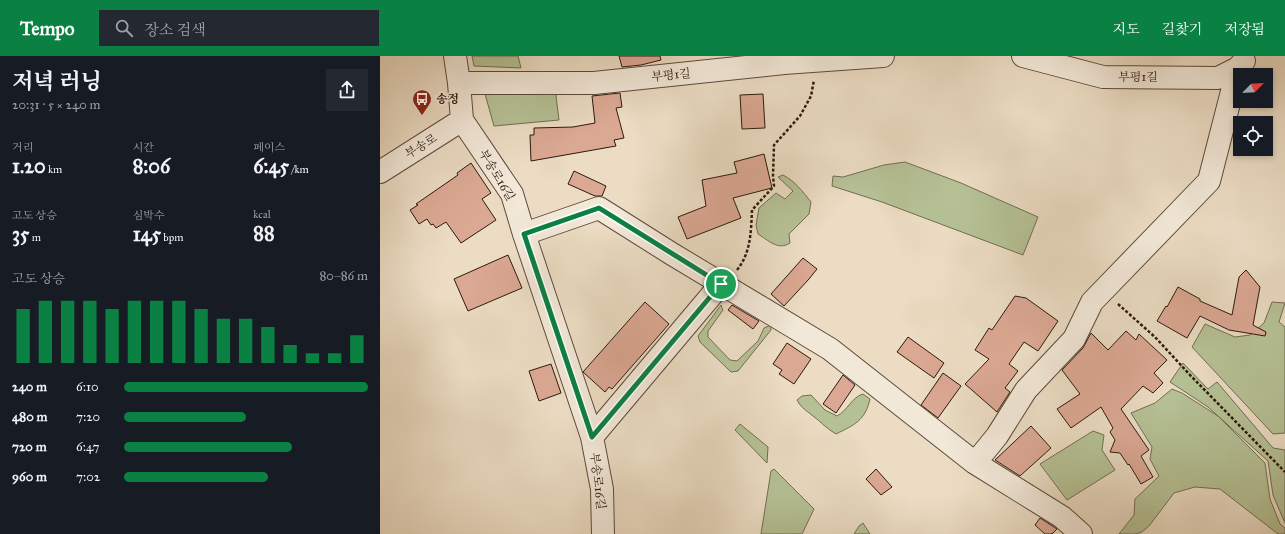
<!DOCTYPE html>
<html lang="ko">
<head>
<meta charset="utf-8">
<style>
	:root { --surface:#171b24; --page:#242831; --text:#f1f3f6; --muted:#9ea1a6; --accent:#0b8043 }
	body { margin:0; font-family:"IM FELL Great Primer","Noto Serif KR",serif; background:var(--page); color:var(--text); height:100vh; display:flex; flex-direction:column; font-size:15px; white-space:nowrap }
	* { box-sizing:border-box; margin:0 }
	p { font-size:13px; color:var(--muted) }
	.icon { flex:none; width:22px; height:22px; fill:none; stroke:currentColor; stroke-width:2; stroke-linecap:round; stroke-linejoin:round }
	.map { position:relative; flex:1; overflow:hidden }
	.details { display:flex; flex-direction:column; background:var(--surface); width:380px }
	.details>* { flex:none }
	.needle { width:26px; rotate:66deg }
	.fabs { position:absolute; left:853px; top:12px; display:grid; gap:8px }
	.fabs a { display:grid; place-items:center; width:40px; height:40px; border-radius:0px; background:var(--surface); box-shadow:0 2px 6px #0003; font-size:20px }
	.pin { position:absolute; display:grid; place-items:center; width:34px; height:34px; color:#fff; margin:-17px; border:2px solid #fff; border-radius:50%; box-shadow:0 1px 4px #0007 }
	.round { display:grid; place-items:center; flex:none; width:42px; height:42px; border-radius:0px; background:var(--page) }
	.headline { display:flex; align-items:center; justify-content:space-between; height:68px; padding:0 12px }
	h1 { font-size:22px; font-weight:700; line-height:30px }
	.metrics { display:grid; grid-template-columns:repeat(3,1fr); gap:6px; height:68px; padding:4px 12px }
	.metrics div { display:grid; align-content:center }
	.metrics b { font-size:20px; font-weight:700 }
	.metrics small { font-size:11px; font-weight:400 }
	.metrics p { font-size:11px }
	.chart { height:112px; padding:8px 12px }
	.chart p { display:flex; justify-content:space-between }
	.chart svg { width:100%; height:72px; margin-top:4px; stroke:var(--accent); stroke-width:6 }
	ul { padding:0 12px; list-style:none; font-size:13px }
	li { display:grid; grid-template-columns:64px 48px 1fr; align-items:center; height:30px }
	li i { height:10px; border-radius:5px; background:var(--accent) }
	header { display:flex; align-items:center; gap:24px; box-sizing:border-box; height:56px; padding:0 20px; background:var(--accent); color:#fff }
	header strong { font-size:19px }
	nav { display:flex; gap:22px; margin-inline-start:auto; font-size:14px }
	.search { width:280px; height:36px; background:var(--page); display:flex; align-items:center; gap:10px; box-sizing:border-box; padding:0 14px; border-radius:0px; color:var(--muted); font-size:15px }
	main { display:flex; flex:1; min-height:0 }
	.map>svg:first-child { display:block }
	.green { fill:#b5c195; stroke:#726d52 }
	.building { fill:#dba893; stroke:#2e190e }
	.lines { fill:none; stroke-linecap:round; stroke-linejoin:round }
	.minor-casing { stroke:#5d4a3b; stroke-width:24 }
	.path { stroke:#2e190e; stroke-width:2.5; stroke-dasharray:3 2; stroke-linecap:butt }
	.minor { stroke:#f2e8d8; stroke-width:22 }
	.route-casing { stroke:#fff; stroke-width:8 }
	.route { stroke:#0b8043; stroke-width:5 }
	.labels { text-anchor:middle; dominant-baseline:central; stroke-width:3; stroke-linejoin:round; paint-order:stroke }
	.street-label { font-size:12px; fill:#2e190e; stroke:#f2e8d8 }
	.poi-label { font-size:12px; font-weight:bold; fill:#2e190e; stroke:#f2e8d8; text-anchor:start }
</style>
</head>
<body>
<header>
<strong>Tempo</strong>
<div class="search"><svg class="icon" aria-label="search" viewBox="0 0 24 24"><circle cx="10" cy="10" r="6"/><path d="M15 15l6 6"/></svg>장소 검색</div>
<nav><a>지도</a><a>길찾기</a><a>저장됨</a></nav>
</header>
<main>
<section class="details">
<div class="headline"><div><h1>저녁 러닝</h1><p>20:31 · 5 × 240 m</p></div><a class="round"><svg class="icon" aria-label="share" viewBox="0 0 24 24"><path d="M12 15V3M7 8l5-5 5 5M5 13v7h14v-7"/></svg></a></div>
<div class="metrics">
<div><p>거리</p><b>1.20<small> km</small></b></div>
<div><p>시간</p><b>8:06</b></div>
<div><p>페이스</p><b>6:45<small> /km</small></b></div>
</div>
<div class="metrics">
<div><p>고도 상승</p><b>35<small> m</small></b></div>
<div><p>심박수</p><b>145<small> bpm</small></b></div>
<div><p>kcal</p><b>88</b></div>
</div>
<div class="chart"><p><span>고도 상승</span>80–86 m</p>
<svg viewBox="0 0 160 44" preserveAspectRatio="none"><path d="M5 44V11M15 44V6M25 44V6M35 44V6M45 44V11M55 44V6M65 44V6M75 44V6M85 44V11M95 44V17M105 44V17M115 44V22M125 44V33M135 44V38M145 44V38M155 44V27"/></svg>
</div>
<ul>
<li><b>240 m</b>6:10<i style="width:100%"></i></li>
<li><b>480 m</b>7:20<i style="width:50%"></i></li>
<li><b>720 m</b>6:47<i style="width:69%"></i></li>
<li><b>960 m</b>7:02<i style="width:59%"></i></li>
</ul>
</section>
<div class="map">
<svg width="905" height="478" viewBox="0 0 905 478">
	<rect width="100%" height="100%" fill="#ebdcc3"/>
	<filter id="stains"><feTurbulence type="fractalNoise" baseFrequency=".005" numOctaves="4"/><feColorMatrix values="0 0 0 0 .2 0 0 0 0 .09 0 0 0 0 .02 0 0 0 .5 -.17"/></filter>
	<radialGradient id="worn" r=".72"><stop offset=".6" stop-color="#630" stop-opacity="0"/><stop offset="1" stop-color="#630" stop-opacity=".3"/></radialGradient>
	<path class="green" d="M 92,0 L 138,0 L 141,12 L 94,10 Z
		M 175,32 L 179,64 L 114,70 L 105,38 Z
		M 525,106 L 581,127 L 658,161 L 643,199 L 502,146 L 452,130 L 453,120 L 463,121 L 504,109 Z
		M 403,119 C 415,125 423,136 431,146 L 429,158 L 409,178 L 410,187 C 398,195 388,184 378,178 L 376,169 L 379,152 L 396,137 L 405,143 L 413,135 L 398,121 Z
		M 892,246 L 905,247 L 899,266 L 905,271 L 905,377 L 893,378 L 812,291 L 825,268 L 855,281 L 870,279 L 884,267 Z
		M 341,249 L 343,254 L 328,275 L 328,281 L 350,304 L 357,305 L 378,285 L 384,272 L 391,269 L 391,274 L 358,315 L 351,316 L 320,286 L 318,280 Z
		M 803,307 L 828,333 L 837,326 L 893,392 L 905,394 L 905,467 L 893,439 L 888,405 L 828,351 L 790,326 Z
		M 792,333 L 802,337 L 838,360 L 885,407 L 890,443 L 900,468 L 905,472 L 905,478 L 898,478 L 840,433 L 815,431 L 794,437 L 769,470 L 762,476 L 755,478 L 739,478 L 754,459 L 755,443 L 779,420 L 770,403 L 772,391 L 751,357 L 775,347 Z
		M 483,338 L 490,343 C 485,365 474,369 456,378 C 447,373 441,366 433,360 C 426,354 422,353 417,344 L 422,340 L 431,339 L 445,354 L 457,360 C 467,355 472,341 483,338 Z
		M 360,368 L 388,391 L 387,407 L 355,374 Z
		M 713,375 L 724,379 L 722,394 L 735,414 L 687,444 L 660,408 Z
		M 394,413 L 434,453 L 422,478 L 381,478 L 391,415 Z
		M 483,467 L 490,478 L 474,478 L 479,470 Z"/>
	<path class="building" d="M 239,0 L 280,0 L 281,4 L 261,9 L 242,11 Z
		M 240,37 L 242,51 L 236,52 L 244,82 L 234,84 L 236,90 L 151,105 L 150,79 L 154,79 L 154,72 L 193,71 L 215,67 L 212,40 Z
		M 383,38 L 385,72 L 362,73 L 360,39 Z
		M 384,98 L 392,132 L 353,142 L 361,162 L 307,183 L 298,161 L 326,150 L 322,124 L 357,117 L 354,106 Z
		M 91,107 L 111,137 L 102,143 L 116,164 L 81,187 L 66,166 L 56,172 L 53,168 L 51,169 L 47,163 L 39,168 L 30,154 L 38,149 L 36,148 L 78,119 L 77,117 Z
		M 194,115 L 226,130 L 222,140 L 215,140 L 188,128 Z
		M 128,199 L 142,232 L 88,255 L 74,223 Z
		M 423,202 L 437,213 L 429,223 L 404,250 L 391,238 Z
		M 866,214 L 880,231 L 873,269 L 886,276 L 885,280 L 849,274 L 820,260 L 807,282 L 777,265 L 786,250 L 787,251 L 798,231 L 820,243 L 820,245 L 852,259 L 859,221 Z
		M 635,240 L 646,242 L 678,265 L 658,295 L 644,286 L 629,308 L 638,315 L 625,332 L 630,336 L 617,356 L 585,328 L 609,303 L 595,294 L 609,272 L 612,274 Z
		M 265,246 L 289,268 L 232,333 L 229,331 L 225,336 L 203,316 Z
		M 352,249 L 379,265 L 373,273 L 348,254 Z
		M 746,275 L 756,284 L 759,278 L 787,304 L 774,317 L 783,327 L 773,337 L 763,330 L 741,353 L 769,394 L 761,400 L 773,421 L 761,428 L 749,408 L 748,409 L 740,397 L 730,396 L 735,384 L 730,376 L 733,372 L 721,351 L 691,372 L 677,353 L 700,338 L 682,314 L 703,292 L 711,277 L 728,294 Z
		M 528,281 L 564,307 L 554,322 L 517,296 Z
		M 407,287 L 431,303 L 414,328 L 399,318 L 402,314 L 393,308 Z
		M 171,308 L 181,337 L 159,345 L 149,315 Z
		M 563,317 L 581,330 L 558,362 L 541,349 Z
		M 463,319 L 475,329 L 456,357 L 443,348 Z
		M 651,370 L 671,392 L 640,420 L 615,404 Z
		M 496,413 L 512,431 L 501,439 L 486,423 Z
		M 660,462 L 677,473 L 672,478 L 665,478 L 655,469 Z"/>
	<g class="lines">
		<g class="minor-casing">
			<path id="minor" d="M 75,0 L 79,27 L 82,64 L 132,138 L 144,178 L 212,381 L 222,433 L 223,478
				M 643,0 L 723,21 L 838,22 L 858,12 L 864,5
				M 79,27 L 214,27 L 404,7 L 503,0
				M 0,116 L 82,64
				M 144,178 L 219,152 L 292,198 L 450,293 L 595,407 L 682,461 L 701,478
				M 212,381 L 341,228
				M 595,407 L 617,380 L 646,334 L 694,283 L 712,246 L 829,125 L 858,12"/>
		</g>
		<path class="path" d="M 357,214 C 371,197 371,175 372,154 L 394,130 L 393,120 L 394,89 L 420,60 L 431,40 L 434,24
			M 738,248 L 775,281 L 810,319 L 905,416"/>
		<use href="#minor" class="minor"/>
	</g>
	<g class="lines">
		<g class="route-casing">
			<path id="route" d="M 219,152 L 341,228 L 212,381 L 144,178 Z"/>
		</g>
		<use href="#route" class="route"/>
	</g>
	<defs>
		<g id="bus-pin" transform="scale(1)"><path d="M0 17L-7.5 6A9.5 9.5 0 1 1 7.5 6Z" fill="#8f2418" stroke="#f2e8d8"/><path d="M-5-6H5V4H4V6H2V4H-2V6H-4V4H-5ZM-3.5-4V0h7V-4ZM-3.5 1.2v1.5H-2V1.2ZM2 1.2v1.5H3.5V1.2Z" fill="#fff"/></g>
	</defs>
	<g fill-rule="evenodd">
		<use href="#bus-pin" x="42" y="43"/>
	</g>
	<g class="labels">
		<g class="street-label">
			<text transform="translate(291 19) rotate(-6)">부평1길</text>
			<text x="758" y="21">부평1길</text>
			<text transform="translate(41 90) rotate(-32)">부송로</text>
			<text transform="translate(117 119) rotate(59)">부송로16길</text>
			<text transform="translate(218 425) rotate(83)">부송로16길</text>
		</g>
		<g class="poi-label">
			<text x="56" y="43">송정</text>
		</g>
	</g>
	<rect width="100%" height="100%" filter="url(#stains)"/>
	<rect width="100%" height="100%" fill="url(#worn)"/>
</svg>
<div class="fabs">
<a><svg class="needle" viewBox="-14 -14 28 28"><path d="M0-13l5 13h-10z" fill="#e53935"/><path d="M0 13l5-13h-10z" fill="#9ea1a6"/></svg></a>
<a><svg class="icon" aria-label="locate" viewBox="0 0 24 24"><circle cx="12" cy="12" r="6"/><path d="M12 2v4M12 18v4M2 12h4M18 12h4"/></svg></a>
</div>
<div class="pin" style="left:341px;top:228px;background:#1e9e55"><svg class="icon" aria-label="arrive" viewBox="0 0 24 24"><path d="M6 21V4h12l-3 4 3 4H6"/></svg></div>
</div>
</main>
</body>
</html>
